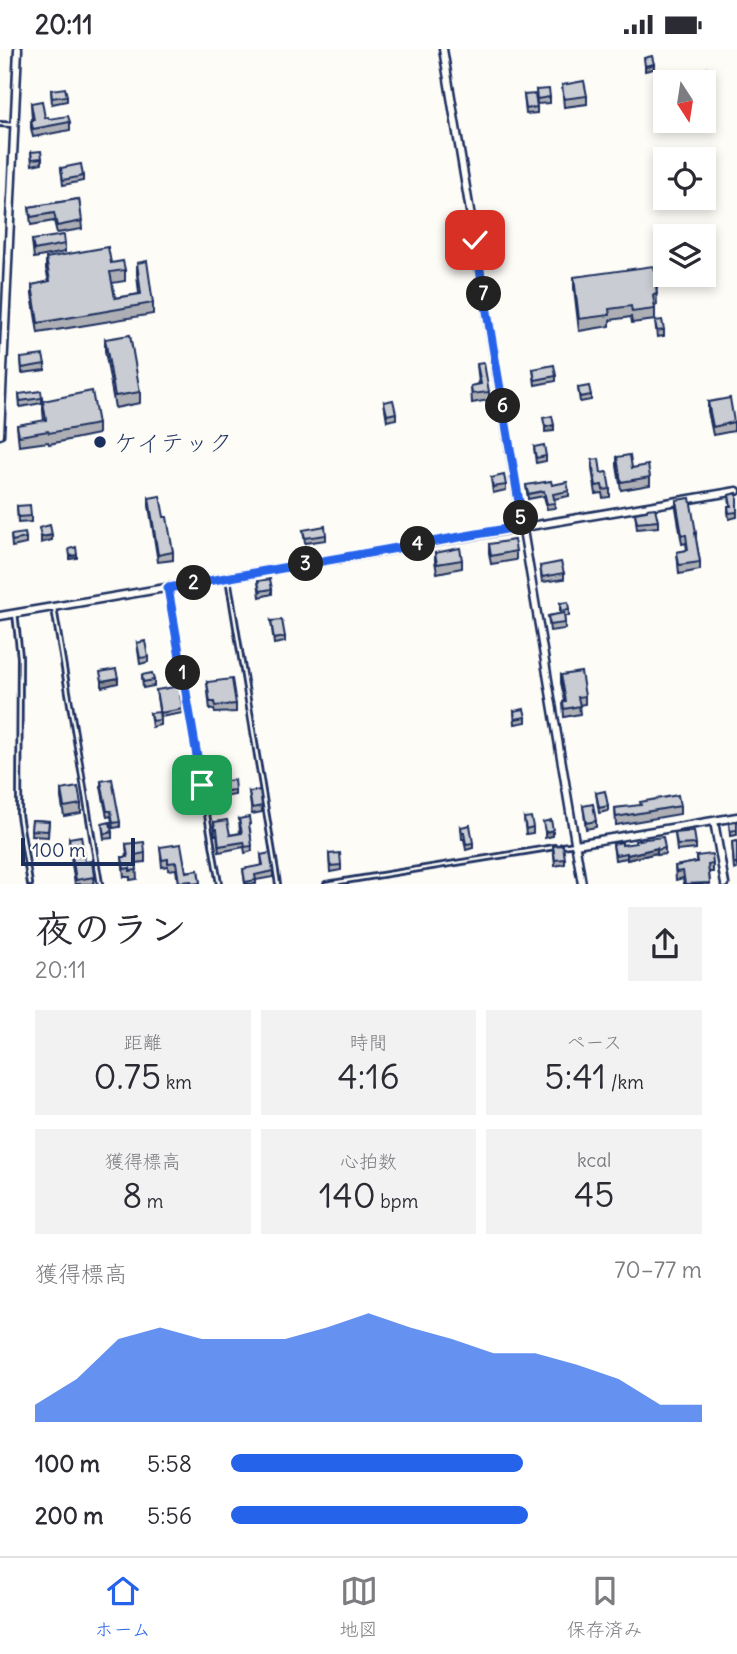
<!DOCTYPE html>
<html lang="ja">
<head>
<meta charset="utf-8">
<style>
	:root { --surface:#fff; --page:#f2f2f3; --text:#2b2b33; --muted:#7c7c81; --line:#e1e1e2; --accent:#2563eb }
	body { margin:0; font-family:Delius,"Klee One",sans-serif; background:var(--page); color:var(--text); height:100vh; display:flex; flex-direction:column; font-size:26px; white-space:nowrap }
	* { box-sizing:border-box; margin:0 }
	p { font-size:23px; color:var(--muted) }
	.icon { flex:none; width:38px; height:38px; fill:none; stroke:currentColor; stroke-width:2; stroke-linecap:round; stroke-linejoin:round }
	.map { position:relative; height:835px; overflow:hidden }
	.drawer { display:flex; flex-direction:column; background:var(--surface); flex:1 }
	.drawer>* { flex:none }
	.needle { width:46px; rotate:168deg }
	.fabs { position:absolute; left:653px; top:21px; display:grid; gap:14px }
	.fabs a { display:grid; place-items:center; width:63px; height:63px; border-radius:0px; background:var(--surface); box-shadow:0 4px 10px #0003; font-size:35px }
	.scale { position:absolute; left:21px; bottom:18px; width:114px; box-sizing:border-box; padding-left:7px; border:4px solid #1b2f5e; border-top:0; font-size:19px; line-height:24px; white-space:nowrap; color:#1b2f5e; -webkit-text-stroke:5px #fdfcf7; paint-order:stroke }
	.pin { position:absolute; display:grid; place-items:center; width:60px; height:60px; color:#fff; margin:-30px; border-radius:14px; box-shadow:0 4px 10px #0006 }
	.km { position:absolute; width:35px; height:35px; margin:-18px; border-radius:50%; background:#222; color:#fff; font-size:19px; line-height:35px; text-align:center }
	.round { display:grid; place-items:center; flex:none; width:74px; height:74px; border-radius:0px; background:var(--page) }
	.head { display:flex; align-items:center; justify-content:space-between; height:119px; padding:0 35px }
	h1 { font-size:38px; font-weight:600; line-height:52px }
	.stats { display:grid; grid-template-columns:repeat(3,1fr); gap:10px; height:119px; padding:7px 35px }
	.stats div { display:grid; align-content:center; border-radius:0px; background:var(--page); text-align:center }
	.stats b { font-size:35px; font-weight:600 }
	.stats small { font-size:19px; font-weight:400 }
	.stats p { font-size:19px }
	.chart { height:196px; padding:14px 35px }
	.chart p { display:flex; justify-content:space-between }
	.chart svg { width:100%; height:126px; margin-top:7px; fill:var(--accent); opacity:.7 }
	ul { padding:0 35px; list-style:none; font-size:23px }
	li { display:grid; grid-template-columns:112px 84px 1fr; align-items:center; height:52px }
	li i { height:18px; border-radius:9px; background:var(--accent) }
	.status { display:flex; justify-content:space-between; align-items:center; height:49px; padding:0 35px; background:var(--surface); direction:ltr }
	.status svg { height:19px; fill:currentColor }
	.tab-bar { display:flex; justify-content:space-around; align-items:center; height:98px; border-top:2px solid var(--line); background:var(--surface); font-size:19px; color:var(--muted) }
	.tab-bar a { display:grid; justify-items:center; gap:4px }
	.tab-bar .selected { color:var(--accent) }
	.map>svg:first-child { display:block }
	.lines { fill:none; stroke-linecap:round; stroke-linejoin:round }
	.lane-casing { stroke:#1b2f5e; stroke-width:8 }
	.street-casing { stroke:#1b2f5e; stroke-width:11 }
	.lane { stroke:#fdfcf7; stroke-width:2.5 }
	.street { stroke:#fdfcf7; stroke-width:6 }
	.wall { fill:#adafb5; stroke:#1b2f5e; stroke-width:2 }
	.shaded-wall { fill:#8d8f94; stroke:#1b2f5e; stroke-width:2 }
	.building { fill:#c9ccd3; stroke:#1b2f5e; stroke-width:2 }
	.route-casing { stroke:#fff; stroke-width:14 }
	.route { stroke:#2563eb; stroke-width:9 }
	.poi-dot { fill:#1b2f5e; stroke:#fdfcf7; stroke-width:2.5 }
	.labels { text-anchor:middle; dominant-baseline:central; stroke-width:6; stroke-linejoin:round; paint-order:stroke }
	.poi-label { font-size:24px; fill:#1b2f5e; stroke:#fdfcf7; text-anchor:start }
</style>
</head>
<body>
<div class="status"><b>20:11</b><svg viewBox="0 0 49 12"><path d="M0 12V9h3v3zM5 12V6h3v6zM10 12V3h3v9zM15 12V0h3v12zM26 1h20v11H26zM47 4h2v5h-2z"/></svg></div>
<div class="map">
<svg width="737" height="835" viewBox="0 0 737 835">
	<rect width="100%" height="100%" fill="#fdfcf7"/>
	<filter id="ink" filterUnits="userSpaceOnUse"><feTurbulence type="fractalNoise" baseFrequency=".0143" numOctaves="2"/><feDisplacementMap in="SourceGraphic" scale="14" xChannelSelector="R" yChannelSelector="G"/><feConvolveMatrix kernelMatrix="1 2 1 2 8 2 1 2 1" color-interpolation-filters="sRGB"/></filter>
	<g filter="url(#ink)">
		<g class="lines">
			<g class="lane-casing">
				<path id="lane" d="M 0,75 L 14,76
					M 228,529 L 278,835
					M 168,539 L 219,835
					M 54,559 L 100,835
					M 15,564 L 20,608 L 19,766 L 30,835
					M 562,797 L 576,795
					M 326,835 L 555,798"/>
			</g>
			<g class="street-casing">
				<path id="street" d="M 443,0 L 582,835
					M 0,386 L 18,0
					M 0,567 L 737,442
					M 714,772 L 725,835
					M 576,795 L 737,768"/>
			</g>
			<use href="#lane" class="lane"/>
			<use href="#street" class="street"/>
		</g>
		<path class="wall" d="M 692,22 L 714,28 L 714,34 L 704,36 L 704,33 L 693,33 Z
			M 562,36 L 587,47 L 587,55 L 564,58 Z
			M 51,41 L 67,47 L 67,52 L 52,55 Z
			M 536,41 L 550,48 L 550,54 L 537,55 Z
			M 524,46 L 537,58 L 537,64 L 526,65 Z
			M 31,54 L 45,69 L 49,70 L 70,73 L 70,81 L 33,88 L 31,79 L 31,72 L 32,71 Z
			M 31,103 L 42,109 L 42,114 L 32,116 Z
			M 61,119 L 83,127 L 83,132 L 63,136 Z
			M 79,150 L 82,180 L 57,184 L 54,172 L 31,176 L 29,158 Z
			M 32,191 L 65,195 L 65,203 L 34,209 Z
			M 46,209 L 111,214 L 125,221 L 125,232 L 112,234 L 115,249 L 139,245 L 137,225 L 137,214 L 153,254 L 153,265 L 38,284 L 32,246 L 32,236 L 49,233 L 46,220 Z
			M 654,222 L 657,228 L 657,240 L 656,240 L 657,256 L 655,257 L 655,271 L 632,274 L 631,268 L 610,271 L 610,277 L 579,282 L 574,239 L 574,228 Z
			M 655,272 L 664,281 L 664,287 L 657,288 Z
			M 105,290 L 140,343 L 140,354 L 115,359 L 105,302 Z
			M 21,309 L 45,315 L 45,321 L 22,324 Z
			M 477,315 L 489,343 L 489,351 L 472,354 L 471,337 L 479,335 Z
			M 533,320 L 556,327 L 556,332 L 535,336 Z
			M 578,339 L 591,346 L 591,351 L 580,353 Z
			M 19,345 L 42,349 L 42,354 L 20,358 Z
			M 43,352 L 98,375 L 98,385 L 49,395 L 48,393 L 19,397 L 17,376 L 44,372 L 43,362 Z
			M 384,353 L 396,364 L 396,370 L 387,372 Z
			M 708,353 L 734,373 L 734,382 L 713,386 L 708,362 Z
			M 534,398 L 546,407 L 546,412 L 536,414 Z
			M 617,408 L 632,419 L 650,428 L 650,436 L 621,441 L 617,417 Z
			M 592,411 L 601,424 L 610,440 L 610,448 L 603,449 L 602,444 L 596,445 L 592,420 Z
			M 491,429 L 506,436 L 506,441 L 493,444 Z
			M 526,436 L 552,436 L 569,442 L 569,447 L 554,450 L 555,459 L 547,460 L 544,447 L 528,450 Z
			M 737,444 L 737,468 L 729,470 L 728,463 L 728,457 L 730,457 L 729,446 Z
			M 149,449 L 164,468 L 173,503 L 173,511 L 158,513 L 149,457 Z
			M 676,451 L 696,484 L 696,492 L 700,513 L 700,521 L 679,525 L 677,503 L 687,501 L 686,494 L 682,495 L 676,459 Z
			M 17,457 L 31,467 L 31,473 L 18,474 Z
			M 635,464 L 658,472 L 658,478 L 637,480 Z
			M 303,481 L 326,486 L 326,491 L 305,494 Z
			M 11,486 L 26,489 L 26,495 L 12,498 Z
			M 489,495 L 516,502 L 516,511 L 491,515 L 489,504 Z
			M 435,504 L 462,511 L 462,519 L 437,524 L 435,512 Z
			M 540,517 L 564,524 L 564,530 L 542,533 Z
			M 258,532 L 272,540 L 272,545 L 260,548 Z
			M 560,554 L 569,561 L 569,567 L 564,567 L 565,580 L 550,582 L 548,567 L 560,565 Z
			M 271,572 L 285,588 L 285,593 L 274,595 Z
			M 137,594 L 148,608 L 148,613 L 140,615 Z
			M 142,626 L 154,631 L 154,637 L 143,639 Z
			M 561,626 L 585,647 L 585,655 L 579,656 L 580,665 L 564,668 L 563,653 L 565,652 L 561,634 Z
			M 207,633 L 236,655 L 236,663 L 215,664 L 214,660 L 210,661 Z
			M 156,641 L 183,646 L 183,650 L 181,651 L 183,664 L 160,668 Z
			M 514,662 L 526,668 L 526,673 L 515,675 Z
			M 150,664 L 160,671 L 160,676 L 152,678 Z
			M 101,732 L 120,773 L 120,778 L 113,779 L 111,767 L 107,768 L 101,738 Z
			M 215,734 L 235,741 L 235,746 L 217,749 Z
			M 173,737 L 189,754 L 189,759 L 178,761 L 177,753 L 175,753 Z
			M 61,741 L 81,755 L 81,764 L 64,767 L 61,749 Z
			M 249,743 L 262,757 L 262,763 L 252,765 Z
			M 596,744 L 608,757 L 608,762 L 599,764 Z
			M 583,757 L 596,772 L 596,778 L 586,780 Z
			M 680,757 L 680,765 L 616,776 L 615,759 Z
			M 524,769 L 533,778 L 533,784 L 526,785 Z
			M 239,770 L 250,780 L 252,802 L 245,804 L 244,798 L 219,803 L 217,786 L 215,786 L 214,773 L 230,786 L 240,784 Z
			M 32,771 L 49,772 L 48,788 L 31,787 Z
			M 737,772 L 737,786 L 730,787 L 729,773 Z
			M 102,775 L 112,783 L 112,789 L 104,790 Z
			M 461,778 L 473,794 L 473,799 L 466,801 L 464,790 L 462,790 Z
			M 675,784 L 696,795 L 696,800 L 677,802 Z
			M 69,789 L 94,828 L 94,835 L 75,835 L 69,796 Z
			M 737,792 L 737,820 L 734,821 L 732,793 Z
			M 126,795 L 145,804 L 145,813 L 136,814 L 137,830 L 130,831 L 130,828 L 124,828 L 122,808 L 127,808 Z
			M 613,795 L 665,799 L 665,805 L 657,806 L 657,804 L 627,811 L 627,809 L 615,811 Z
			M 553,797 L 565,810 L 565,815 L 555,817 Z
			M 160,798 L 186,823 L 198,821 L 200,835 L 178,835 L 176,820 L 168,821 L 168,817 L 162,818 Z
			M 329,805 L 341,816 L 341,821 L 330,823 Z
			M 261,806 L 273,822 L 273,828 L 256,831 L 256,835 L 245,835 L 243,820 L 262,817 Z
			M 696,807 L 713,815 L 713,823 L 709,823 L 710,835 L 684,835 L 683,829 L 676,831 L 675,817 L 696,813 Z"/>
		<path class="shaded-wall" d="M 654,15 L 654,20 L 645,22 L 645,17 Z
			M 554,376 L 554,382 L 545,383 L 545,378 Z
			M 52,486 L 52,491 L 41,494 L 41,488 Z
			M 77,506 L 77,509 L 70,510 L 70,507 Z
			M 118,629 L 118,634 L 102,638 L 102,632 Z
			M 553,781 L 553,787 L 545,789 L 545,783 Z
			M 657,799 L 657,804 L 627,811 L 627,806 Z"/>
		<path class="building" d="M 652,7 L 654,15 L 645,17 L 644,9 Z
			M 712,19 L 714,28 L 694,32 L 692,22 Z
			M 584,32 L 587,47 L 564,50 L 562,36 Z
			M 65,39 L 67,47 L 52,49 L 51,41 Z
			M 549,40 L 550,48 L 537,50 L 536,41 Z
			M 535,45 L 537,58 L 526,60 L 524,46 Z
			M 42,52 L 45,69 L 48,68 L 49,70 L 68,67 L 70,73 L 33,80 L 31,72 L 34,71 L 31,54 Z
			M 41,102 L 42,109 L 32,110 L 31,103 Z
			M 81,115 L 83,127 L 63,131 L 61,119 Z
			M 79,150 L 82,172 L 57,177 L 54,164 L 31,168 L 29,158 Z
			M 64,186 L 65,195 L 34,201 L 32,191 Z
			M 108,198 L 111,214 L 123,212 L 125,221 L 110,223 L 115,249 L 141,245 L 137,214 L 147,212 L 153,254 L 38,274 L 32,236 L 50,232 L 46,209 Z
			M 653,217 L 654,222 L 656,221 L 657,228 L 655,229 L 657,245 L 653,246 L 655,260 L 632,263 L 631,257 L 609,260 L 610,266 L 579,270 L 574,228 Z
			M 662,271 L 664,281 L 657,282 L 655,272 Z
			M 130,286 L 140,343 L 115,347 L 105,290 Z
			M 43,306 L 45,315 L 22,319 L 21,309 Z
			M 484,314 L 489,343 L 472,345 L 471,337 L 481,335 L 477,315 Z
			M 554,316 L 556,327 L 535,331 L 533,320 Z
			M 589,337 L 591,346 L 580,348 L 578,339 Z
			M 41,342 L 42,349 L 20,352 L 19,345 Z
			M 92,342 L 98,375 L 49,384 L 48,382 L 19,387 L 17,376 L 46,371 L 43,352 Z
			M 730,349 L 734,373 L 713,378 L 708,353 Z
			M 393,351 L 396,364 L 387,366 L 384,353 Z
			M 552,367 L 554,376 L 545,378 L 543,369 Z
			M 544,396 L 546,407 L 536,409 L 534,398 Z
			M 630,406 L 632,419 L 648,416 L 650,428 L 621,433 L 617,408 Z
			M 599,410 L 601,424 L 607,423 L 610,440 L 603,441 L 602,436 L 596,437 L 592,411 Z
			M 504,426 L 506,436 L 493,438 L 491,429 Z
			M 551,432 L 552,436 L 567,433 L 569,442 L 553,445 L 555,454 L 547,455 L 544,442 L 528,445 L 526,436 Z
			M 737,444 L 737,463 L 729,464 L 728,457 L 731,457 L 729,446 Z
			M 160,447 L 164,468 L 167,468 L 173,503 L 158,506 L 149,449 Z
			M 690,449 L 696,484 L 695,484 L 700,513 L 679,516 L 677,503 L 688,501 L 686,486 L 682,486 L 676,451 Z
			M 30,456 L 31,467 L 18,468 L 17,457 Z
			M 655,459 L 658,472 L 637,474 L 635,464 L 647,462 L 647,460 Z
			M 50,476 L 52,486 L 41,488 L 39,479 Z
			M 325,477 L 326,486 L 305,489 L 303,481 Z
			M 25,484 L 26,489 L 12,492 L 11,486 Z
			M 514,491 L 516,502 L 491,507 L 489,495 Z
			M 76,498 L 77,506 L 70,507 L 69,500 Z
			M 460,499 L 462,511 L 437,515 L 435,504 Z
			M 561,513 L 564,524 L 542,528 L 540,517 Z
			M 270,530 L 272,540 L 260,542 L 258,532 Z
			M 568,553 L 569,561 L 561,562 L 560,554 Z
			M 564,564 L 565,574 L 550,576 L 548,567 Z
			M 282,571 L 285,588 L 274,590 L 271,572 Z
			M 145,592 L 148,608 L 140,609 L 137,594 Z
			M 116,620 L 118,629 L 102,632 L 100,623 Z
			M 581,623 L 585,647 L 578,648 L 580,657 L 564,660 L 563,653 L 566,652 L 561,626 Z
			M 152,624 L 154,631 L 143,633 L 142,626 Z
			M 232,630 L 236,655 L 215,657 L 214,653 L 210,653 L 207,633 Z
			M 181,637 L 183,646 L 180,647 L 183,660 L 160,664 L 156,641 Z
			M 524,660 L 526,668 L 515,670 L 514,662 Z
			M 159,663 L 160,671 L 152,672 L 150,664 Z
			M 112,730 L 120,773 L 113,774 L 111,762 L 107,762 L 101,732 Z
			M 234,731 L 235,741 L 217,743 L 215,734 Z
			M 185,735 L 189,754 L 178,755 L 173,737 Z
			M 78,738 L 81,755 L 64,758 L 61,741 Z
			M 260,741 L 262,757 L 252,759 L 249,743 Z
			M 605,742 L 608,757 L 599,759 L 596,744 Z
			M 678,746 L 680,757 L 616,768 L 615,759 L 641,756 L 640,753 Z
			M 593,755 L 596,772 L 586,774 L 583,757 Z
			M 249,768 L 250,775 L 249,775 L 252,797 L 245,798 L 244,793 L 219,797 L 217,780 L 215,780 L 214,773 L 227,771 L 230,786 L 242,784 L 239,770 Z
			M 531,768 L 533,778 L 526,780 L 524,769 Z
			M 32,771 L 49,772 L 48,782 L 31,781 Z
			M 551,771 L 553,781 L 545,783 L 543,773 Z
			M 737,772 L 737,781 L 730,782 L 729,773 Z
			M 110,773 L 112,783 L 104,785 L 102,775 Z
			M 470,776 L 473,794 L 466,795 L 464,784 L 462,784 L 461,778 Z
			M 694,782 L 696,795 L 677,796 L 675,784 Z
			M 81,787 L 85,813 L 92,812 L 94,828 L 76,831 L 69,789 Z
			M 663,788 L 665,799 L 657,801 L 657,799 L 627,806 L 627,804 L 615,806 L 613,795 L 622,793 L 622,796 L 636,794 L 635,792 L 645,790 Z
			M 737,792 L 737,815 L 734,815 L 732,793 Z
			M 144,793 L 145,804 L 135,806 L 137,821 L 130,822 L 130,819 L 124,820 L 122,808 L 128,808 L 126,795 Z
			M 181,795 L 186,823 L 198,821 L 200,834 L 192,835 L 191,832 L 179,833 L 176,813 L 168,814 L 168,810 L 162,811 L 160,798 Z
			M 563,796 L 565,810 L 555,811 L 553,797 Z
			M 270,804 L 273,822 L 255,826 L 256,831 L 245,833 L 243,820 L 263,816 L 261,806 Z
			M 340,804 L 341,816 L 330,817 L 329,805 Z
			M 712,805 L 713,815 L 708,816 L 710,834 L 685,835 L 683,822 L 676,823 L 675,817 L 697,813 L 696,807 Z"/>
	</g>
	<g class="lines" filter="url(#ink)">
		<g class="route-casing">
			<path id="route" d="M 202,736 L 168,539 L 523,477 L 475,191"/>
		</g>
		<use href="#route" class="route"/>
	</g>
	<circle class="poi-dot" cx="100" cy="393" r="7"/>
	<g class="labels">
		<g class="poi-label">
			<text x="114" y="393">ケイテック</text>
		</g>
	</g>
</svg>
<div class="fabs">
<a><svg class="needle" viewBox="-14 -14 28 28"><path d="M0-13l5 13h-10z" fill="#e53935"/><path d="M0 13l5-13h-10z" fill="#7c7c81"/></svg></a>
<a><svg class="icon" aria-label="locate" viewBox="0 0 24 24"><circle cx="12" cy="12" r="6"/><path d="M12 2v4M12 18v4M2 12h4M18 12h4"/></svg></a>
<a><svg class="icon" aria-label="layers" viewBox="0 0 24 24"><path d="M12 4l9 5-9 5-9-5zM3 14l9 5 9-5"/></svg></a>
</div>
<div class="scale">100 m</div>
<div class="pin" style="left:202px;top:736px;background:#1e9e55"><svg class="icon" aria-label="arrive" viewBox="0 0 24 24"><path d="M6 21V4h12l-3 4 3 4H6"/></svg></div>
<div class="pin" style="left:475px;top:191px;background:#d93025"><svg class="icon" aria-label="check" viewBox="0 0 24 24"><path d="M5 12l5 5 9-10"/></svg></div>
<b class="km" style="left:183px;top:624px">1</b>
<b class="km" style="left:194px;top:534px">2</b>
<b class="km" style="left:306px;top:515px">3</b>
<b class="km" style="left:418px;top:495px">4</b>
<b class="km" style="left:521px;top:469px">5</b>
<b class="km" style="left:503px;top:357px">6</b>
<b class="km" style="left:484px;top:245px">7</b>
</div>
<section class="drawer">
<div class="head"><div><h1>夜のラン</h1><p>20:11</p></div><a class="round"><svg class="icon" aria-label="share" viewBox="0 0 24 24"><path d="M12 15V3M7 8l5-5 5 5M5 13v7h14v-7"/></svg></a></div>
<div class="stats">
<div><p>距離</p><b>0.75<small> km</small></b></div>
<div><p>時間</p><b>4:16</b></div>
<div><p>ペース</p><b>5:41<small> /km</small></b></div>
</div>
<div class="stats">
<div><p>獲得標高</p><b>8<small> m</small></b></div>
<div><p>心拍数</p><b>140<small> bpm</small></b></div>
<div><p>kcal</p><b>45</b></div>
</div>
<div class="chart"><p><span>獲得標高</span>70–77 m</p>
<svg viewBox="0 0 160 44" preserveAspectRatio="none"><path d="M0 44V38L10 29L20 15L30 11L40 15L50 15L60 15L70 11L80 6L90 11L100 15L110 20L120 20L130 24L140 29L150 38L160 38V44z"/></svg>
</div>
<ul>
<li><b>100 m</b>5:58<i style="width:62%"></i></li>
<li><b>200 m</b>5:56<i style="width:63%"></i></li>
</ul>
</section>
<nav class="tab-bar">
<a class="selected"><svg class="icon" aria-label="home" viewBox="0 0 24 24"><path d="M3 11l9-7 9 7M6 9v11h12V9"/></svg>ホーム</a>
<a><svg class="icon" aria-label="map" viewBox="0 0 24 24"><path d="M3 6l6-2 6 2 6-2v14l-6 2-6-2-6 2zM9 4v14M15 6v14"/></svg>地図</a>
<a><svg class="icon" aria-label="saved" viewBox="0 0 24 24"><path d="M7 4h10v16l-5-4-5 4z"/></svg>保存済み</a>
</nav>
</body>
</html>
